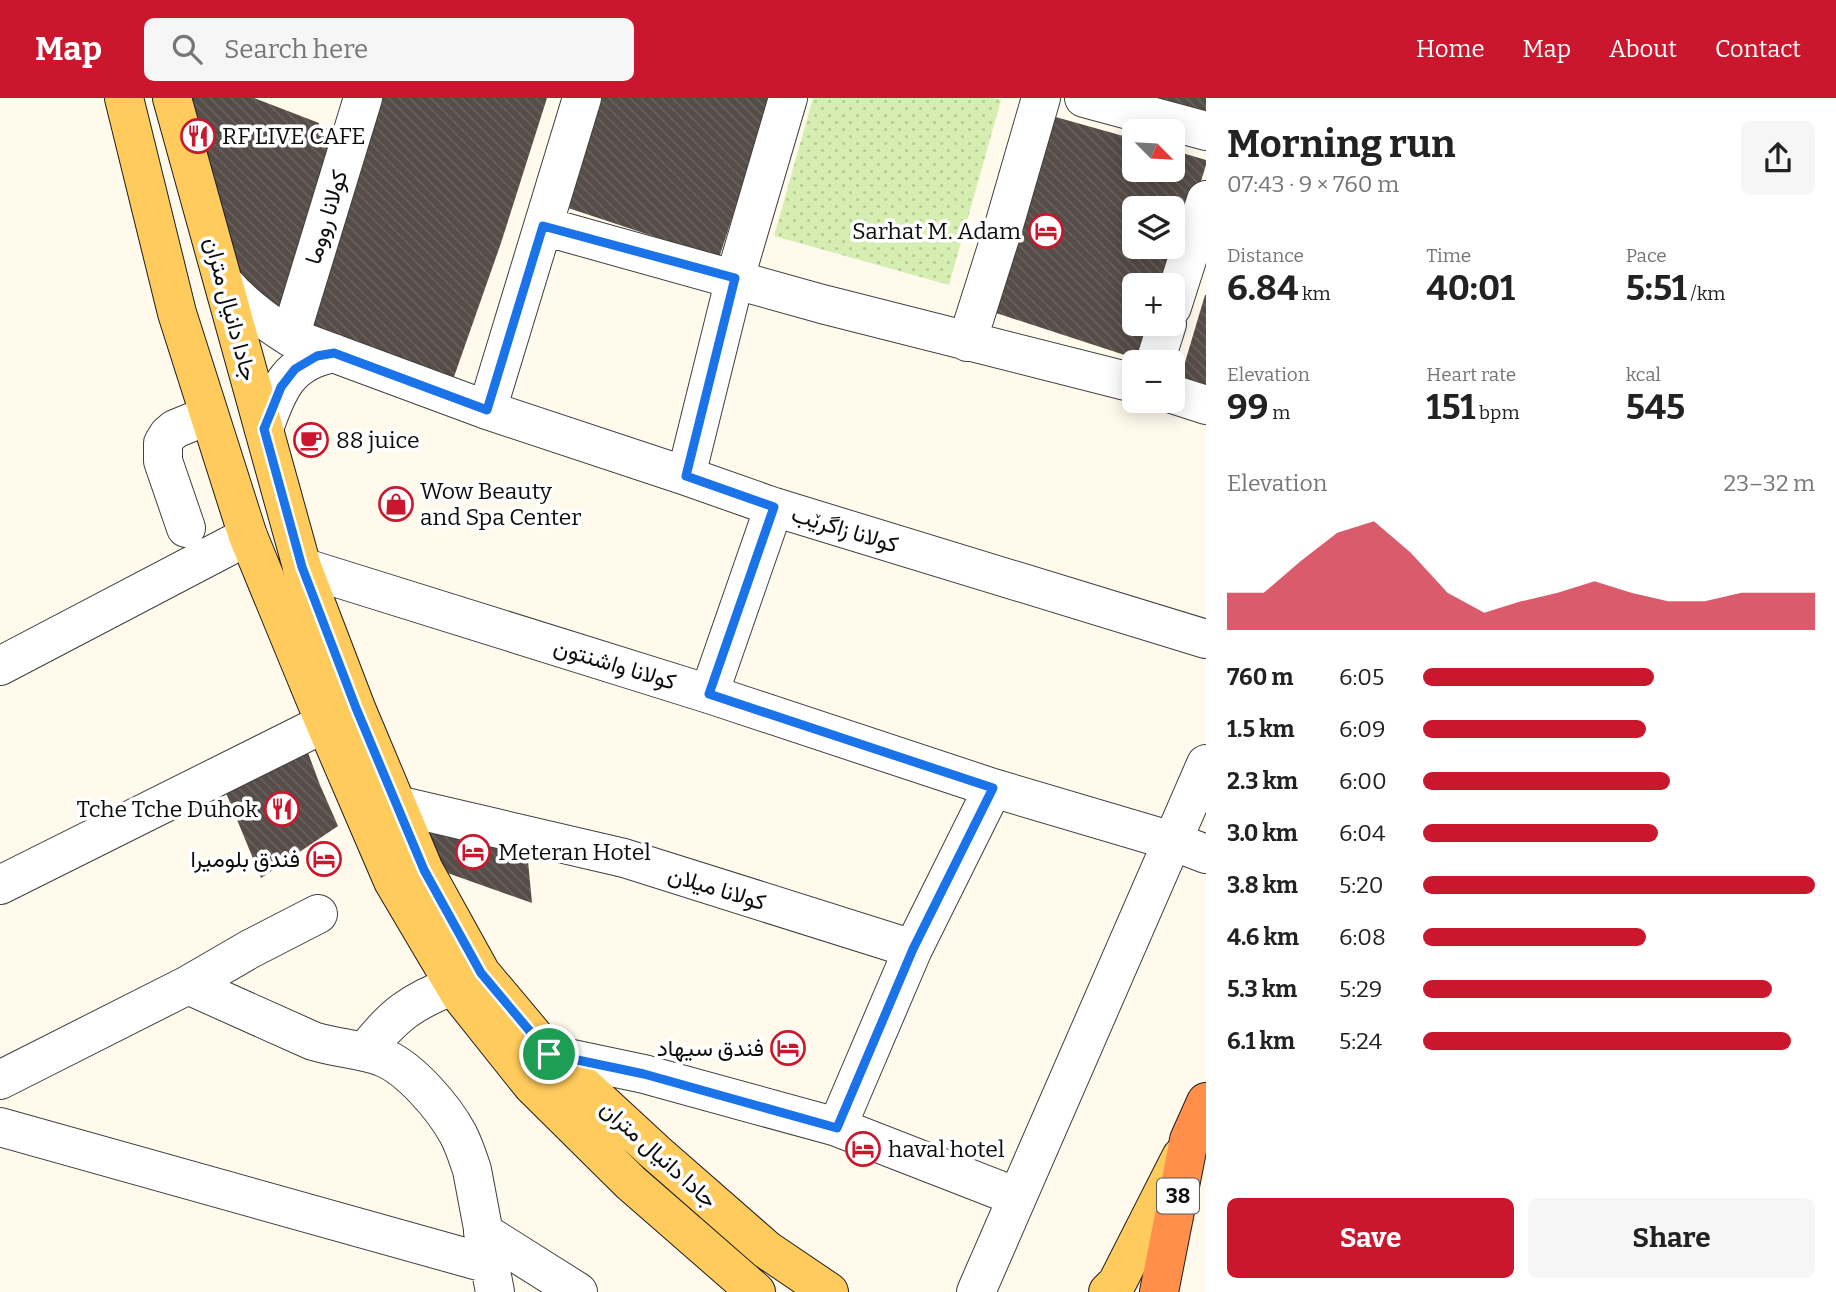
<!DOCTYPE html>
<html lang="en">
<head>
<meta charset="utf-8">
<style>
	:root { --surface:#fff; --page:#f6f6f6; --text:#222; --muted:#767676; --accent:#cb172d }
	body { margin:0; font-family:Bitter,Vazirmatn,serif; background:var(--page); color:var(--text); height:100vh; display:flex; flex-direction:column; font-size:26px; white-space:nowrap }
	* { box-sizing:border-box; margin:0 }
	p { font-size:23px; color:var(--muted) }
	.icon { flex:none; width:38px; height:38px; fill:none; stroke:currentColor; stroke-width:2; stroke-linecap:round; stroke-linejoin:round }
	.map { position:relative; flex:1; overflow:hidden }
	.panel { display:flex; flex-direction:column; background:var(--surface); width:630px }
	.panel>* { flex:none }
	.needle { width:46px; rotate:114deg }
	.buttons { position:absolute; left:1122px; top:21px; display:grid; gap:14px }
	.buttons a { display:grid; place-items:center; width:63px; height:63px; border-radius:10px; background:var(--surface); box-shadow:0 4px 18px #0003; font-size:35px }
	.pin { position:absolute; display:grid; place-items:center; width:60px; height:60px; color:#fff; margin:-30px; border:4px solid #fff; border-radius:50%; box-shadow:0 2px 7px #0007 }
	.round { display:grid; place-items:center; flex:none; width:74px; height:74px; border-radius:10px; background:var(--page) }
	.headline { display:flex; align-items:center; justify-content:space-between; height:119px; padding:0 21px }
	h1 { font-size:38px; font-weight:700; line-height:52px }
	.stats { display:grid; grid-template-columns:repeat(3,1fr); gap:10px; height:119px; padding:7px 21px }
	.stats div { display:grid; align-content:center }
	.stats b { font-size:35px; font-weight:700 }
	.stats small { font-size:19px; font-weight:400 }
	.stats p { font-size:19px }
	.chart { height:196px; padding:14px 21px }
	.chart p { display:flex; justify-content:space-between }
	.chart svg { width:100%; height:126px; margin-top:7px; fill:var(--accent); opacity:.7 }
	.button { display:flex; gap:14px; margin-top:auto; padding:14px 21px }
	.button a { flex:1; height:80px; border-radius:10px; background:var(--accent); color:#fff; font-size:28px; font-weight:700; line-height:80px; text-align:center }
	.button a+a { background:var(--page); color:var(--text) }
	ul { padding:0 21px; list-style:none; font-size:23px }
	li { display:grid; grid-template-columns:112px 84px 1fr; align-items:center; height:52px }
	li i { height:18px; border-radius:9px; background:var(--accent) }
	header { display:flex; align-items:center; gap:42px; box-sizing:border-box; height:98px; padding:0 35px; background:var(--accent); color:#fff }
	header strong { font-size:33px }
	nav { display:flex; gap:38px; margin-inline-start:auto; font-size:24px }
	.search { width:490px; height:63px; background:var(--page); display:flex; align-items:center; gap:18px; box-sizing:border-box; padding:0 24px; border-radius:10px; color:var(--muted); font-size:26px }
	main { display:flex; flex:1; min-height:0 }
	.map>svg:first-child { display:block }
	.grass { fill:url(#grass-dots) }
	.building { fill:url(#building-back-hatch); fill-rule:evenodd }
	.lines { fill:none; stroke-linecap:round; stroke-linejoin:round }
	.minor-casing { stroke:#404040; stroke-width:40 }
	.major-casing { stroke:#1e1e1e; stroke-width:40 }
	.highway-casing { stroke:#1e1e1e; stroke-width:40 }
	.minor { stroke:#fff; stroke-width:38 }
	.major { stroke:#ffcb5c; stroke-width:38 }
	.highway { stroke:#ff8f4a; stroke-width:38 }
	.route-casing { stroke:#fff; stroke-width:14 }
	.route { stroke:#1a73e8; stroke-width:9 }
	.labels { text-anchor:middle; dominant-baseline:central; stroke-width:7; stroke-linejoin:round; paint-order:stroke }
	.shield { fill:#fff; stroke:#565656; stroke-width:2 }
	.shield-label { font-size:21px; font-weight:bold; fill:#0d0d0d }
	.poi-label { font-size:23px; fill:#0d0d0d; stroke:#fff; text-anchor:start }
	.street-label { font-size:23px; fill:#0d0d0d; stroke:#fff }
</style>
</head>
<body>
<header>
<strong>Map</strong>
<div class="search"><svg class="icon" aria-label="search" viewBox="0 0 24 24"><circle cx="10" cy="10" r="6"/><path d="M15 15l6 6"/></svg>Search here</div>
<nav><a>Home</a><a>Map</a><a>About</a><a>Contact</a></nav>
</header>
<main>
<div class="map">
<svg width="1206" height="1194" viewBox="0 0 1206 1194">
	<defs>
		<pattern id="grass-dots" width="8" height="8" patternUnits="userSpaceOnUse" patternTransform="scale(1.75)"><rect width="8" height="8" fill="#d6eeb2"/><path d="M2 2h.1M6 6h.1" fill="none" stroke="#b6cb98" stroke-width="1.8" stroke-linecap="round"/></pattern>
		<pattern id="building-back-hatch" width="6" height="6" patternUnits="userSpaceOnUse" patternTransform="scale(1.75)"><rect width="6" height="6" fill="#564c48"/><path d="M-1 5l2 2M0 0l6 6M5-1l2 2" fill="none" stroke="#69615e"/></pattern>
	</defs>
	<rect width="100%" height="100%" fill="#fffaec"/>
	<path class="grass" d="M 813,0 L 994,0 L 1001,2 L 949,187 L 774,138 Z"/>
	<path class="building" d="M 176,0 L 254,0 L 319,25 L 319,28 L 351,38 L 294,227 L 224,185 Z
		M 372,0 L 547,0 L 501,145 L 449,293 L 294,237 Z
		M 596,0 L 771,0 L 719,160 L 562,108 Z
		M 1140,0 L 1206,0 L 1206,20 Z
		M 1045,16 L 1134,41 L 1134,72 L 1172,72 L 1172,52 L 1206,62 L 1206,67 L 1169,187 L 1134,187 L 1134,226 L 1157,226 L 1143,263 L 987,212 ZM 1134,110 L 1172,110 L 1172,149 L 1134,149 Z
		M 1205,197 L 1206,197 L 1206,301 L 1177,291 Z
		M 304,644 L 320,687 L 338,728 L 261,780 L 226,695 Z
		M 408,709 L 526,742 L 532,805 L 422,766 Z"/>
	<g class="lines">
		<g class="minor-casing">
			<path id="minor" d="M 1084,0 L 1206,33
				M 543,128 L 822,206 L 1134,285
				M 224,185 C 242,206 266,224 290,239 L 487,312 L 686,378 L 774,409 L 1206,541
				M 1172,209 L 1206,102
				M 290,239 L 363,0
				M 967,244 L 1005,124 L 1041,0
				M 1155,264 L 1167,226
				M 1172,296 L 1206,307
				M 487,312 L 582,0
				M 264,331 C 278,290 289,263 334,255
				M 686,378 L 735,180 L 788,0
				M 186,430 L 163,363 L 163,345 L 168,337 L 175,331 L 209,317
				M 302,469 L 709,596 L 993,690 L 1172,743 L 1206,756
				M 0,568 L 248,438
				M 709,596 L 774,409
				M 397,707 L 624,760 L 913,851
				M 0,787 L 325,625
				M 188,887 L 313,943 C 335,950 360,951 382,959 C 410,970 444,1010 458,1036 C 464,1047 468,1060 472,1072 L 495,1194
				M 365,954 C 392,918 412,903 455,887
				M 537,966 L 549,956 L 644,976 L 837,1029 L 1017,1099
				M 0,982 L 188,887 L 250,851 L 318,816
				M 0,1029 L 489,1166
				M 837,1029 L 913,851 L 993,690
				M 483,1134 L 578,1194
				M 976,1194 L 1206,666"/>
		</g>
		<g class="major-casing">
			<path id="major" d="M 124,0 L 177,215 L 248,438 L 325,625 L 393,783 L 461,898 L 532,987 L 631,1085 L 756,1194
				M 172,0 L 302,469 L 356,610 L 424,772 L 481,875 L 549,956 L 655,1054 L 767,1152 L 829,1194
				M 1108,1194 L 1117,1185 L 1181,1059"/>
		</g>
		<g class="highway-casing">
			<path id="highway" d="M 1159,1194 L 1189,1042 L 1206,1004"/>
		</g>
		<use href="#minor" class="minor"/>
		<use href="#major" class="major"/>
		<use href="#highway" class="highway"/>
	</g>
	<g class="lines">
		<g class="route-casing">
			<path id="route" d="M 543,128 L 735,180 L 686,378 L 774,409 L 709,596 L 993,690 L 913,851 L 837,1030 L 644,976 L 549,956 L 481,875 L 424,772 L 356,610 L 302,469 L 264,331 L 281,289 L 295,271 L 317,258 L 334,255 L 487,312 Z"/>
		</g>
		<use href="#route" class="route"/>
	</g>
	<defs>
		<g id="restaurant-ring" transform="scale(1.75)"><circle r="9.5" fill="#fff" stroke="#cb172d" stroke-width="1.5"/><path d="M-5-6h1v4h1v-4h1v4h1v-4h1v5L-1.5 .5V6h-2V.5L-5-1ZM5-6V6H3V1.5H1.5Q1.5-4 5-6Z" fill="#cb172d"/></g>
		<g id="hotel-ring" transform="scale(1.75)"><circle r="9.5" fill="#fff" stroke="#cb172d" stroke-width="1.5"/><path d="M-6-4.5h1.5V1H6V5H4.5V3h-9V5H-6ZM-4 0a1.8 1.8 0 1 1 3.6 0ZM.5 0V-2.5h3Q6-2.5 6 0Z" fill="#cb172d"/></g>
		<g id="cafe-ring" transform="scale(1.75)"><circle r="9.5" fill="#fff" stroke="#cb172d" stroke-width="1.5"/><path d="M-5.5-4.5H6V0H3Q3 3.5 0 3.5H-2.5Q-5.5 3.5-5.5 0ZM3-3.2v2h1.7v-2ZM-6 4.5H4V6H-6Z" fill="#cb172d"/></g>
		<g id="shop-ring" transform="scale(1.75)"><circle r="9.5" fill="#fff" stroke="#cb172d" stroke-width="1.5"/><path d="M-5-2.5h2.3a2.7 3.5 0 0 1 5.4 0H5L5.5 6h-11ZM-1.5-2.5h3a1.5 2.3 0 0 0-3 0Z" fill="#cb172d"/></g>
	</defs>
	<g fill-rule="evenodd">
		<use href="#restaurant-ring" x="198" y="38"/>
		<use href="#hotel-ring" x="1046" y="133"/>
		<use href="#cafe-ring" x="311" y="342"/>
		<use href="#shop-ring" x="396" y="406"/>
		<use href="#restaurant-ring" x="282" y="711"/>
		<use href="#hotel-ring" x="473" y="754"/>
		<use href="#hotel-ring" x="324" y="761"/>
		<use href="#hotel-ring" x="788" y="950"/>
		<use href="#hotel-ring" x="863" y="1051"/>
	</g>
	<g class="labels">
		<rect class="shield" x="1157" y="1080.5" width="42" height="35" rx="5"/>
		<g class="shield-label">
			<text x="1178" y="1098">38</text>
		</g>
		<g class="poi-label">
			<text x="222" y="38">RF LIVE CAFE</text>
			<text x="1021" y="133" text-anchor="end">Sarhat M. Adam</text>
			<text x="336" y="342">88 juice</text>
			<text x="420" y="393">Wow Beauty<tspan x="420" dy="26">and Spa Center</tspan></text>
			<text x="258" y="711" text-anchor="end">Tche Tche Duhok</text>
			<text x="498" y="754">Meteran Hotel</text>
			<text x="300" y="761" text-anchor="end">فندق بلوميرا</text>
			<text x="764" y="950" text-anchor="end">فندق سيهاد</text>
			<text x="888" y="1051">haval hotel</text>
		</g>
		<g class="street-label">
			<text transform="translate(326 119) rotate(-73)">كولانا رووما</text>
			<text transform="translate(231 211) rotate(75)">جادا دانيال متران</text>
			<text transform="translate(845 431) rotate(17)">كولانا زاگرێب</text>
			<text transform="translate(615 566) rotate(17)">كولانا واشنتون</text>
			<text transform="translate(717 790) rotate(17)">كولانا ميلان</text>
			<text transform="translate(659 1056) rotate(42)">جادا دانيال متران</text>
		</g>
	</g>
</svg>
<div class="buttons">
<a><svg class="needle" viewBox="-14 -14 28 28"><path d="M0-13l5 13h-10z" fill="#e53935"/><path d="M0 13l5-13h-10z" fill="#767676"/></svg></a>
<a><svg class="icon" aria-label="layers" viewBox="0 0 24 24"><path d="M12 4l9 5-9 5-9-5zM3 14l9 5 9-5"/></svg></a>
<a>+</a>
<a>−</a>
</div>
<div class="pin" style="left:549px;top:956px;background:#1e9e55"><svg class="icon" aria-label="arrive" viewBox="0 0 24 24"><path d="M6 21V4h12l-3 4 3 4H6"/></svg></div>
</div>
<section class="panel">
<div class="headline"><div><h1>Morning run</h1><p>07:43 · 9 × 760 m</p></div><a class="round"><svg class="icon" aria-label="share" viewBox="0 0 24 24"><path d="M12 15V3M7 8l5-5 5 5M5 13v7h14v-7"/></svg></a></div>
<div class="stats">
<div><p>Distance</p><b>6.84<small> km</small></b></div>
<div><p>Time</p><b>40:01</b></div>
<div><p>Pace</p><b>5:51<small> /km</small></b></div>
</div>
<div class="stats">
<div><p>Elevation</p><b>99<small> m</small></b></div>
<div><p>Heart rate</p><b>151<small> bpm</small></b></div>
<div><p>kcal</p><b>545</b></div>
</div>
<div class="chart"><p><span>Elevation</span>23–32 m</p>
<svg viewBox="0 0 160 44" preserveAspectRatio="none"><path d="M0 44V31L10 31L20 20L30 10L40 6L50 17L60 31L70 38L80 34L90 31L100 27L110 31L120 34L130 34L140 31L150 31L160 31V44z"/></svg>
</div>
<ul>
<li><b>760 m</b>6:05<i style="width:59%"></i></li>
<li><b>1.5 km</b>6:09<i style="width:57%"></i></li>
<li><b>2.3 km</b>6:00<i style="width:63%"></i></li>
<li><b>3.0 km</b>6:04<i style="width:60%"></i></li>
<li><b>3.8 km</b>5:20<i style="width:100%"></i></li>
<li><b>4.6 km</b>6:08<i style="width:57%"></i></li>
<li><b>5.3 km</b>5:29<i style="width:89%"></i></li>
<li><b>6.1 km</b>5:24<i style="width:94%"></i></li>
</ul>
<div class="button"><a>Save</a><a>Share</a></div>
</section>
</main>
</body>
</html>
